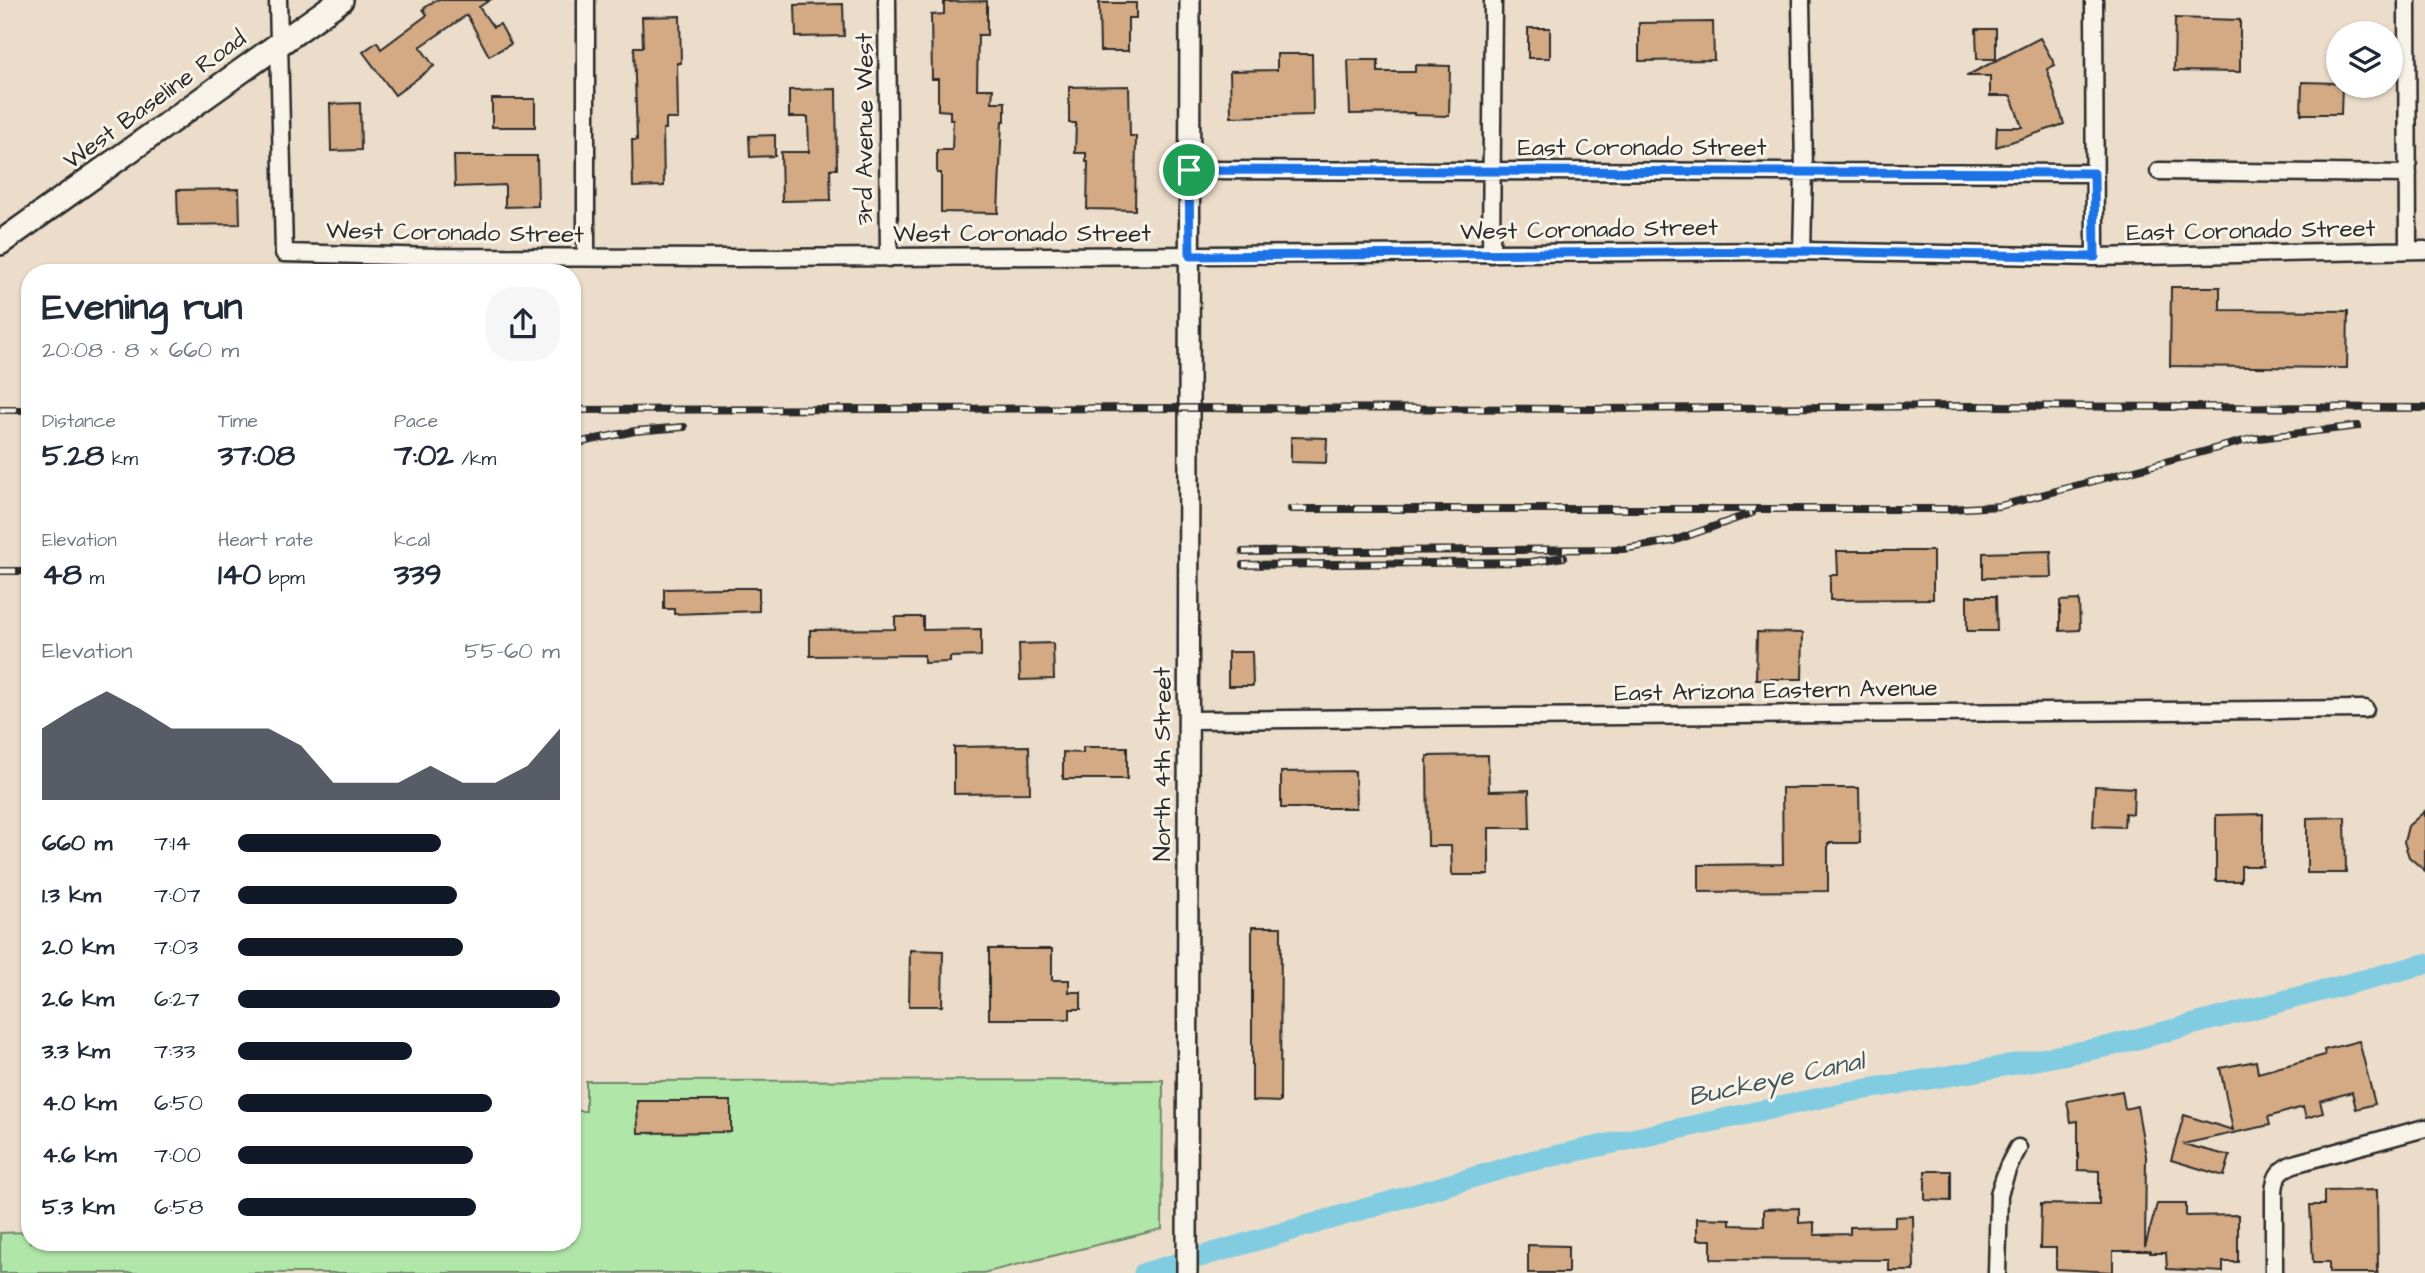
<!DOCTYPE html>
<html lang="en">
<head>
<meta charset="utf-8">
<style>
	:root { --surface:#fff; --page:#f6f6f7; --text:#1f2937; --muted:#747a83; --accent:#111827 }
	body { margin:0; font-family:"Architects Daughter",sans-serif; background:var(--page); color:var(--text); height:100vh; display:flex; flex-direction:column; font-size:26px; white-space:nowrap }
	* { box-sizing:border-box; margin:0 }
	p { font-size:23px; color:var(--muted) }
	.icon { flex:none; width:38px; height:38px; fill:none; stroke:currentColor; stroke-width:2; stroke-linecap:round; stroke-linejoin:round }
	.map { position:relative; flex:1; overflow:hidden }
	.drawer { position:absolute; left:21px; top:264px; width:560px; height:987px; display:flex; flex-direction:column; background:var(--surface); border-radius:28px; box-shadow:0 2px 5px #0004 }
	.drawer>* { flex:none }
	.controls { position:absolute; left:2326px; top:21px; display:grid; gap:14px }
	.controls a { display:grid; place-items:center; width:77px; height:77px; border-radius:50%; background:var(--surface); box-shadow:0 2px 5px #0004; font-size:35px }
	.pin { position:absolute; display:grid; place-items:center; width:60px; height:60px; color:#fff; margin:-30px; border:4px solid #fff; border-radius:50%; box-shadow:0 2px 7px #0007 }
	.round { display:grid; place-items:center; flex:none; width:74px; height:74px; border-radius:28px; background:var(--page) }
	.head { display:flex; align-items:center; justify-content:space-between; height:119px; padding:0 21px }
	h1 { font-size:38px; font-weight:800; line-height:52px }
	.metrics { display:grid; grid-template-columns:repeat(3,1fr); gap:10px; height:119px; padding:7px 21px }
	.metrics div { display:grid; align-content:center }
	.metrics b { font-size:30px; font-weight:800 }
	.metrics small { font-size:19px; font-weight:400 }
	.metrics p { font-size:19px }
	.chart { height:196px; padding:14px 21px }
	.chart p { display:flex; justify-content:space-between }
	.chart svg { width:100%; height:126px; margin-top:7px; fill:var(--accent); opacity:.7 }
	ul { padding:0 21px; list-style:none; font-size:23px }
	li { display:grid; grid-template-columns:112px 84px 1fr; align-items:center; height:52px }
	li i { height:18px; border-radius:9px; background:var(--accent) }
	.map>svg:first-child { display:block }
	.green { fill:#b0e6a8; stroke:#6e886a; stroke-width:2 }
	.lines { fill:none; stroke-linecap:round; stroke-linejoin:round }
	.canal { stroke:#82cce2; stroke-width:21 }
	.building { fill:#d3aa84; stroke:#2b2b2b; stroke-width:2 }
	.minor-casing { stroke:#2b2b2b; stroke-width:21 }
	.tertiary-casing { stroke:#2b2b2b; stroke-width:24 }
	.secondary-casing { stroke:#2b2b2b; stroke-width:28 }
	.minor { stroke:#f7f3e8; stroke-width:16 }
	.tertiary { stroke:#f7f3e8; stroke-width:19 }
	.secondary { stroke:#f7f3e8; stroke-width:23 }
	.rail-casing { stroke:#2b2b2b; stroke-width:8 }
	.rail { stroke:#f7f3e8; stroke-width:5; stroke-dasharray:16; stroke-linecap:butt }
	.route-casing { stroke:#fff; stroke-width:14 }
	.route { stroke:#1a73e8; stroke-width:9 }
	.labels { text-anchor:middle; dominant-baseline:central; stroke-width:6; stroke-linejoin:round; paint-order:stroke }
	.street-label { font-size:24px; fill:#2b2b2b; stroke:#f7f3e8 }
	.water-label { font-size:26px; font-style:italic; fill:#415359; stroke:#f7f3e8 }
</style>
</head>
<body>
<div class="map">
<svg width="2425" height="1273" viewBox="0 0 2425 1273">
	<rect width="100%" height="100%" fill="#ecddca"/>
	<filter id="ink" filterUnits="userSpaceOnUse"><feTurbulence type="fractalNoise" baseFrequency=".0143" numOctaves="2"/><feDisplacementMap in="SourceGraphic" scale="14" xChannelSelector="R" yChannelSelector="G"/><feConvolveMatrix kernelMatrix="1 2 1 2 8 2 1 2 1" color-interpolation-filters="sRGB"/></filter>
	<g filter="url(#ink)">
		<path class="green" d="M 1163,1080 L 1162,1229 L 983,1273 L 0,1273 L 0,1233 L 30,1232 L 30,1242 L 572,1242 L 572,1111 L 586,1111 L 586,1081 Z"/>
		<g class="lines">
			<path class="canal" d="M 1144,1273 L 1526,1162 L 1843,1093 L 1972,1072 L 2110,1046 L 2425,964"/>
		</g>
		<path class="building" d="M 436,0 L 490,0 L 479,7 L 493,27 L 500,24 L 511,44 L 489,56 L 467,15 L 420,47 L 434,66 L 395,95 L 363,52 L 377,42 L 381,49 L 427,15 L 423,9 Z
			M 987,1 L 987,35 L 978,35 L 977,89 L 993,89 L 992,102 L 1005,102 L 1005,121 L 1002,121 L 998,213 L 941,212 L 941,173 L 937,173 L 937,150 L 952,150 L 953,120 L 950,120 L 950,111 L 938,110 L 938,79 L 932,79 L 931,15 L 944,14 L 944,2 Z
			M 1099,3 L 1136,3 L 1136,18 L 1128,18 L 1128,51 L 1100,51 Z
			M 843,4 L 844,36 L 796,37 L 795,5 Z
			M 680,16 L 681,63 L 677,63 L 678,119 L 666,119 L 666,129 L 663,129 L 664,186 L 633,187 L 632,140 L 637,140 L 634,47 L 643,47 L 642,17 Z
			M 2175,18 L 2240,20 L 2240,72 L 2174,71 Z
			M 1713,22 L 1714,60 L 1639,61 L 1639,23 Z
			M 1528,28 L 1550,28 L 1550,58 L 1528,58 Z
			M 1976,29 L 1996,29 L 1996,59 L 1977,59 Z
			M 2040,38 L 2055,65 L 2047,69 L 2064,124 L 1996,147 L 1997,127 L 2022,127 L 2011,96 L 1990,96 L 1990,76 L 1966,76 Z
			M 1277,54 L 1312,54 L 1313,115 L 1231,117 L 1230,71 L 1277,70 Z
			M 1348,60 L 1378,60 L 1378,72 L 1415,72 L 1415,65 L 1450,66 L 1449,116 L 1414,115 L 1414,113 L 1350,114 Z
			M 2302,82 L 2338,83 L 2338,86 L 2342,86 L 2341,114 L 2301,114 Z
			M 1129,86 L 1130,136 L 1136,136 L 1135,210 L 1087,209 L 1088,162 L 1086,162 L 1086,153 L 1075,153 L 1076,123 L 1069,123 L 1069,87 Z
			M 836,89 L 837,169 L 830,169 L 831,200 L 782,201 L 781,152 L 809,152 L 808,117 L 789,117 L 789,90 Z
			M 492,99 L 535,99 L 535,127 L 492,127 Z
			M 360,103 L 361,150 L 331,151 L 330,104 Z
			M 775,135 L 775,156 L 750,157 L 749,136 Z
			M 454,156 L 537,156 L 538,206 L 505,207 L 505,185 L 455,187 Z
			M 239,189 L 240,224 L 178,225 L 177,190 Z
			M 2171,287 L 2220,287 L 2220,310 L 2348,311 L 2347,368 L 2170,366 Z
			M 1291,437 L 1327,438 L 1326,463 L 1291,462 Z
			M 1837,551 L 1933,551 L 1933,599 L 1830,600 L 1830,575 L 1838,575 Z
			M 2051,551 L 2052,577 L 1983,578 L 1983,553 Z
			M 722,588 L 759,588 L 759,611 L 674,614 L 674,609 L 664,609 L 664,589 Z
			M 1967,596 L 1996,596 L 1997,631 L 1967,631 Z
			M 2079,600 L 2080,630 L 2060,631 L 2060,601 Z
			M 895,617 L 923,617 L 923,630 L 981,629 L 981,656 L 950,657 L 950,662 L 924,663 L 924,655 L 810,656 L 810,630 L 895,629 Z
			M 1757,632 L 1803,633 L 1802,679 L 1756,679 Z
			M 1053,643 L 1054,679 L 1020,680 L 1019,644 Z
			M 1228,652 L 1252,652 L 1253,686 L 1228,686 Z
			M 1029,746 L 1030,793 L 954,794 L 954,747 Z
			M 1083,747 L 1127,747 L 1127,779 L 1063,779 L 1063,752 L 1083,753 Z
			M 1488,755 L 1489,791 L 1529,790 L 1530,828 L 1489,828 L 1489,875 L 1452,875 L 1451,846 L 1428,846 L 1427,756 Z
			M 1355,771 L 1356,808 L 1281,808 L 1281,772 Z
			M 2095,786 L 2134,788 L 2133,814 L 2125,813 L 2124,827 L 2093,826 Z
			M 1782,788 L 1859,788 L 1860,843 L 1828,843 L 1828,891 L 1699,892 L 1699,865 L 1783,864 Z
			M 2425,811 L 2425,871 L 2409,857 L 2404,842 L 2408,826 Z
			M 2263,814 L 2263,866 L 2241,866 L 2241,881 L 2216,881 L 2216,815 Z
			M 2345,817 L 2346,873 L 2307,873 L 2307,818 Z
			M 1252,927 L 1281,927 L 1280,1102 L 1252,1101 Z
			M 989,949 L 1052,949 L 1052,980 L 1069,980 L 1069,992 L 1081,992 L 1081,1009 L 1070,1009 L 1070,1019 L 989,1019 Z
			M 910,950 L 943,951 L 942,1006 L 909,1006 Z
			M 2359,1041 L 2375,1104 L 2356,1109 L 2352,1092 L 2320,1101 L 2323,1113 L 2306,1118 L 2303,1107 L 2268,1117 L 2270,1125 L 2183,1144 L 2230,1156 L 2224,1176 L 2171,1160 L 2184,1115 L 2233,1130 L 2220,1068 L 2256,1061 L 2258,1073 L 2325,1055 L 2324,1050 Z
			M 2122,1091 L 2125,1109 L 2137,1106 L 2146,1156 L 2145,1247 L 2157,1204 L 2186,1204 L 2186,1216 L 2238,1215 L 2238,1262 L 2223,1262 L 2223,1272 L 2167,1269 L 2166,1253 L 2150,1253 L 2150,1251 L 2113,1251 L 2113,1272 L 2056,1269 L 2056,1248 L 2040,1248 L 2041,1204 L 2099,1205 L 2099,1171 L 2078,1170 L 2078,1121 L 2071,1122 L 2067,1101 Z
			M 637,1101 L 731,1101 L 731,1132 L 638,1133 Z
			M 1925,1171 L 1951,1171 L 1951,1201 L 1925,1200 Z
			M 2377,1190 L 2378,1273 L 2329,1273 L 2329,1262 L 2313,1262 L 2310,1205 L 2324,1205 L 2324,1191 Z
			M 1799,1208 L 1799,1223 L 1814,1222 L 1814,1235 L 1850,1234 L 1850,1227 L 1895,1226 L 1895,1217 L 1913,1216 L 1914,1271 L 1889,1271 L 1889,1260 L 1711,1259 L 1711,1240 L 1697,1240 L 1697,1218 L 1730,1219 L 1730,1225 L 1764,1226 L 1764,1209 Z
			M 1528,1245 L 1568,1246 L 1568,1273 L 1528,1273 Z"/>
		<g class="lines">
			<g class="minor-casing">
				<path id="minor" d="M 278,0 L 284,253 L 436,257 L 736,258 L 1802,251 L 2095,257 L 2425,250
					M 586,0 L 586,257
					M 887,0 L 889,258
					M 1801,0 L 1804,170 L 1802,251
					M 2094,0 L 2095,257
					M 2407,0 L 2408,250
					M 1189,170 C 1491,172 1793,170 2094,173
					M 2159,171 L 2408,174
					M 1491,254 L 1493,0
					M 1188,720 L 2365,709
					M 1997,1273 L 1999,1194 L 2008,1167 L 2018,1148
					M 2274,1273 L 2274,1192 C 2275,1175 2281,1168 2297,1163 L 2425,1128"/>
			</g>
			<g class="tertiary-casing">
				<path id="tertiary" d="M 1187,1273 L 1190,0"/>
			</g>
			<g class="secondary-casing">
				<path id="secondary" d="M 0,243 L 341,0"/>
			</g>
			<use href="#minor" class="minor"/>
			<use href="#tertiary" class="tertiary"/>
			<use href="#secondary" class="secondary"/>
			<g class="rail-casing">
				<path id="rail" d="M 0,410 L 30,410
					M 572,410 L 1189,408 L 1598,409 L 1967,406 L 2425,408
					M 572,444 L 635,431 L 684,427
					M 1291,509 L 1949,509 L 2000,506 L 2251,439 L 2358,426
					M 1243,552 L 1623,549 L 1673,541 L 1752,513
					M 1243,565 L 1531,562 L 1564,557
					M 0,571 L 30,571"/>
			</g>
			<use href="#rail" class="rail"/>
		</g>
	</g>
	<g class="lines" filter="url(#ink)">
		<g class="route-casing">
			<path id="route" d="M 1189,170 C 1491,172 1793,170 2094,173 L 2095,257 L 1802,251 L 1190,256 Z"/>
		</g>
		<use href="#route" class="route"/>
	</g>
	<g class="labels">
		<g class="street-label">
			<text transform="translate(155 100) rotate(-36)">West Baseline Road</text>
			<text transform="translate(865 129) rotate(-90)">3rd Avenue West</text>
			<text x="1642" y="148">East Coronado Street</text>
			<text transform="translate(1589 230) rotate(-1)">West Coronado Street</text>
			<text transform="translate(2251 231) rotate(-1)">East Coronado Street</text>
			<text transform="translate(455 233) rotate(1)">West Coronado Street</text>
			<text x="1022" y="234">West Coronado Street</text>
			<text transform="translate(1776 691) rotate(-1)">East Arizona Eastern Avenue</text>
			<text transform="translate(1163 764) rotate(-90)">North 4th Street</text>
		</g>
		<g class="water-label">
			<text transform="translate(1776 1079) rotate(-12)">Buckeye Canal</text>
		</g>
	</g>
</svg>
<div class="controls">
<a><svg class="icon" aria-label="layers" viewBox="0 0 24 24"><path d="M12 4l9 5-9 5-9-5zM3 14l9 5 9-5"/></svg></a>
</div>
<div class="pin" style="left:1189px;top:170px;background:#1e9e55"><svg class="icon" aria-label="arrive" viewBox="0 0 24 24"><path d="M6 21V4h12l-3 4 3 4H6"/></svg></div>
<section class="drawer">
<div class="head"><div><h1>Evening run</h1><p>20:08 · 8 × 660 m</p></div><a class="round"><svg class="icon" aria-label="share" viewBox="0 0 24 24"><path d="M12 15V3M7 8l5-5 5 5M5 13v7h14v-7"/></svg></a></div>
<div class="metrics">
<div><p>Distance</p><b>5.28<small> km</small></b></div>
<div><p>Time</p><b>37:08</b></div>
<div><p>Pace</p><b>7:02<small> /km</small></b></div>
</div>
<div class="metrics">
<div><p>Elevation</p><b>48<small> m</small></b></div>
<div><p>Heart rate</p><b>140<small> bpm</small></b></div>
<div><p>kcal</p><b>339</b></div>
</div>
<div class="chart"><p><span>Elevation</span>55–60 m</p>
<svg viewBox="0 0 160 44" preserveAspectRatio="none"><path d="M0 44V19L10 12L20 6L30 12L40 19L50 19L60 19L70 19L80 25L90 38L100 38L110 38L120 32L130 38L140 38L150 32L160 19V44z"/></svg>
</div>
<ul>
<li><b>660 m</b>7:14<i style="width:63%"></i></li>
<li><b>1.3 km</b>7:07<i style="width:68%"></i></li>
<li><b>2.0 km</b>7:03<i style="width:70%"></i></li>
<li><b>2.6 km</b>6:27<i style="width:100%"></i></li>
<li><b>3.3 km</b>7:33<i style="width:54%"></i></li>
<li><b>4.0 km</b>6:50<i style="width:79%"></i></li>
<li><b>4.6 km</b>7:00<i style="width:73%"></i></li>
<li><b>5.3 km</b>6:58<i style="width:74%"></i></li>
</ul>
</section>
</div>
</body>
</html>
